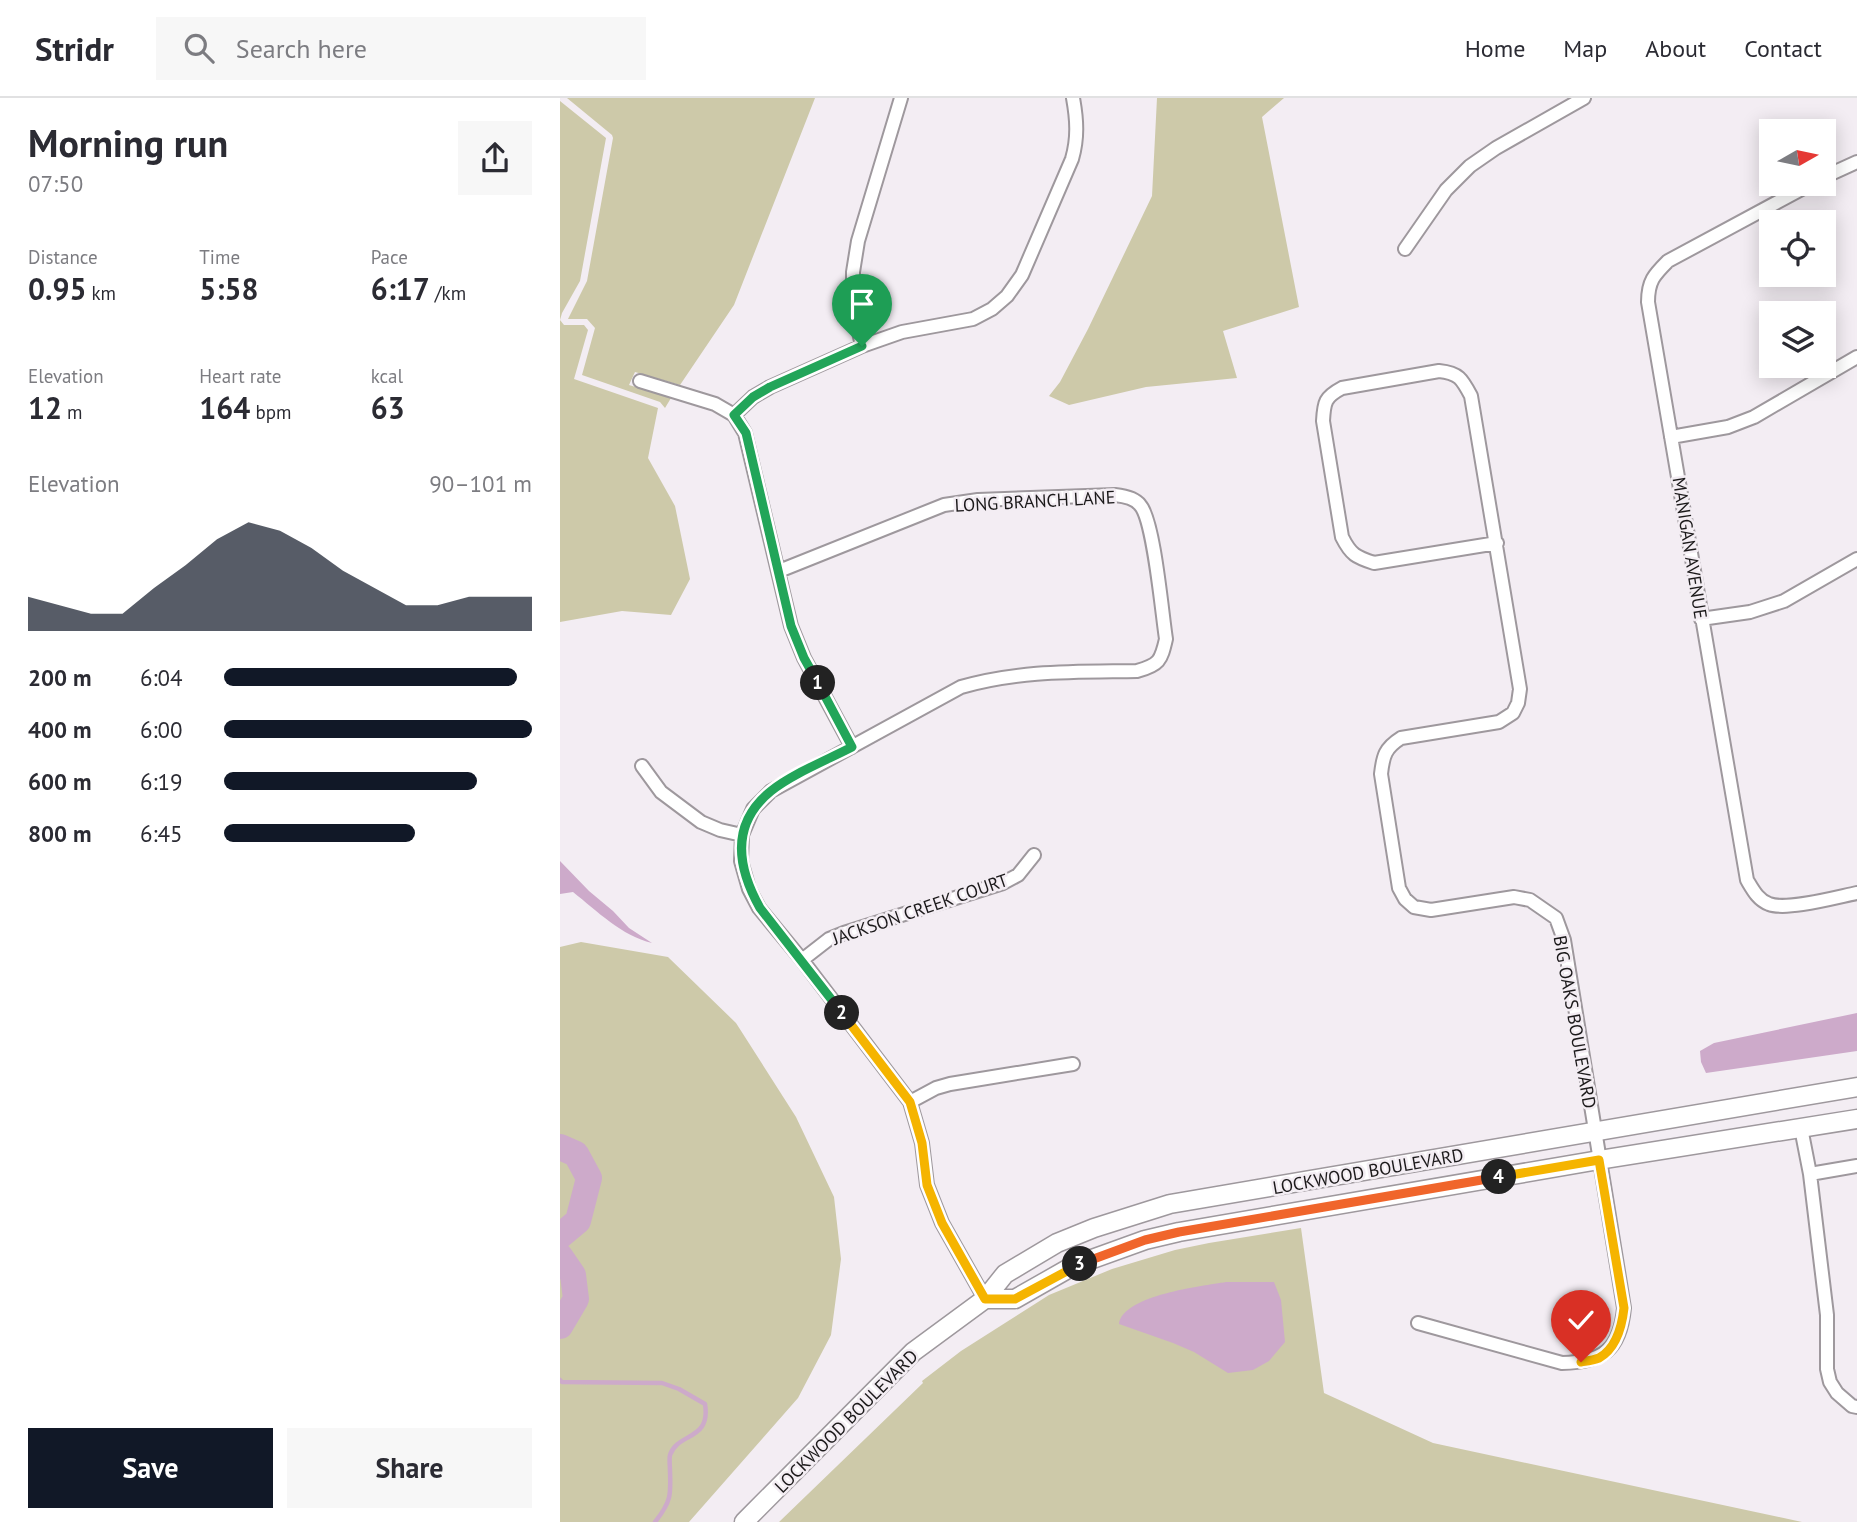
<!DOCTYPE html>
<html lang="en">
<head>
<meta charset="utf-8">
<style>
	:root { --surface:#fff; --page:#f7f7f7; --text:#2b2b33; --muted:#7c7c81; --line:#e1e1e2; --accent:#111827 }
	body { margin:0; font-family:"PT Sans",sans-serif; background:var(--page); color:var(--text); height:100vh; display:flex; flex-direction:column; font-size:26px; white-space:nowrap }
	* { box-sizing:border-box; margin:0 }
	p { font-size:23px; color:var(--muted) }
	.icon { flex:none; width:38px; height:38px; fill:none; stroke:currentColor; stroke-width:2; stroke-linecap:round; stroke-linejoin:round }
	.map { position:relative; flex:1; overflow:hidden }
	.sheet { display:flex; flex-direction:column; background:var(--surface); width:560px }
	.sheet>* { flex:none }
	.needle { width:46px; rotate:81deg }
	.buttons { position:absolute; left:1199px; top:21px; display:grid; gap:14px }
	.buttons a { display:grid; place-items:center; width:77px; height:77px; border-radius:0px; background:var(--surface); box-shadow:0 4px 18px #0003; font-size:35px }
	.pin { position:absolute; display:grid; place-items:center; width:60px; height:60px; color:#fff; margin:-72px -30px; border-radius:50% 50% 50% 0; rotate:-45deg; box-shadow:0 0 7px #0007 }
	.pin .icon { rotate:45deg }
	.km { position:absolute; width:35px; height:35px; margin:-18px; border-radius:50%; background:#222; color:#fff; font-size:19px; line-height:35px; text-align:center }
	.round { display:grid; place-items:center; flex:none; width:74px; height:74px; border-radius:0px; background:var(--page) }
	.headline { display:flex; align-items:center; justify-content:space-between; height:119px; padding:0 28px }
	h1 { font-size:38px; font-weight:600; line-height:52px }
	.stats { display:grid; grid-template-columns:repeat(3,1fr); gap:10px; height:119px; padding:7px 28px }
	.stats div { display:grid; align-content:center }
	.stats b { font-size:30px; font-weight:600 }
	.stats small { font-size:19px; font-weight:400 }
	.stats p { font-size:19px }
	.chart { height:196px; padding:14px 28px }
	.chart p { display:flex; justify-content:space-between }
	.chart svg { width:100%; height:126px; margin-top:7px; fill:var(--accent); opacity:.7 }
	.button { display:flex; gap:14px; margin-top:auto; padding:14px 28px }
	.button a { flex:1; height:80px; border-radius:0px; background:var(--accent); color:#fff; font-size:28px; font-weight:600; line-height:80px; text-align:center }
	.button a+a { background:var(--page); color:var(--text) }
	ul { padding:0 28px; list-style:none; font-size:23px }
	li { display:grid; grid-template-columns:112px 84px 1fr; align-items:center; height:52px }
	li i { height:18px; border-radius:9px; background:var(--accent) }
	header { display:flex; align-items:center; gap:42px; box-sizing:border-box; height:98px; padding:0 35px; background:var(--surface); border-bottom:2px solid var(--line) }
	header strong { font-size:33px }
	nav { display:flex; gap:38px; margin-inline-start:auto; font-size:24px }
	.search { width:490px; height:63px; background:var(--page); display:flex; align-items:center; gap:18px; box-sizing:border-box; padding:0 24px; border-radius:0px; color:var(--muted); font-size:26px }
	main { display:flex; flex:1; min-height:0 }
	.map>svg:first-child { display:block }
	.green { fill:#cdc9a9 }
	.water { fill:#cdaaca }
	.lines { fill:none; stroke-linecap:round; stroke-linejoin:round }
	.stream { stroke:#cdaaca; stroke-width:4.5 }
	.river { stroke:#cdaaca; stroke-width:26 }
	.minor-casing { stroke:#9e989d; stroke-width:16 }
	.secondary-casing { stroke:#9e989d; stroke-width:21 }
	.minor { stroke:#fff; stroke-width:12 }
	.secondary { stroke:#fff; stroke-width:18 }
	.split-1-casing { stroke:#fff; stroke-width:14 }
	.split-2-casing { stroke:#fff; stroke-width:14 }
	.split-3-casing { stroke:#fff; stroke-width:14 }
	.split-4-casing { stroke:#fff; stroke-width:14 }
	.split-5-casing { stroke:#fff; stroke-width:14 }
	.split-1 { stroke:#22a559; stroke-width:9 }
	.split-2 { stroke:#22a559; stroke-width:9 }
	.split-3 { stroke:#f5b400; stroke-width:9 }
	.split-4 { stroke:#f0652b; stroke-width:9 }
	.split-5 { stroke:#f5b400; stroke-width:9 }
	.labels { text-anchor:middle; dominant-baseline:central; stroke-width:5; stroke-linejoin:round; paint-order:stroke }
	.street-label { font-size:18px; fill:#1b191a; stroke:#f3edf3 }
</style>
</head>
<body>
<header>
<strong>Stridr</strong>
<div class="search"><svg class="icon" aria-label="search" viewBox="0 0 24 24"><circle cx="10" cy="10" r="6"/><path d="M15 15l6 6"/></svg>Search here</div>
<nav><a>Home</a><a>Map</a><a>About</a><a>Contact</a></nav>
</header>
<main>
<section class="sheet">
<div class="headline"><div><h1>Morning run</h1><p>07:50</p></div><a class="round"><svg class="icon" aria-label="share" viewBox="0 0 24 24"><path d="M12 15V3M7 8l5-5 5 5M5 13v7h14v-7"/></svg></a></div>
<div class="stats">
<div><p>Distance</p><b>0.95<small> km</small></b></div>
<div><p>Time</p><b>5:58</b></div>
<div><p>Pace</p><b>6:17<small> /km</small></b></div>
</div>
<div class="stats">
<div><p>Elevation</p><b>12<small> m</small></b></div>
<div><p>Heart rate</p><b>164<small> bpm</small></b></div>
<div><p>kcal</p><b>63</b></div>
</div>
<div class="chart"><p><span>Elevation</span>90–101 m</p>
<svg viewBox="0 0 160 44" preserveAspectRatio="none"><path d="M0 44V32L10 35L20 38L30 38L40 29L50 21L60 12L70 6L80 9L90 15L100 23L110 29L120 35L130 35L140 32L150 32L160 32V44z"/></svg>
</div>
<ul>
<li><b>200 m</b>6:04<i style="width:95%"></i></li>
<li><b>400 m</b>6:00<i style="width:100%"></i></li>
<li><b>600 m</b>6:19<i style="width:82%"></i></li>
<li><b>800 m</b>6:45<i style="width:62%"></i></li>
</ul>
<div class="button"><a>Save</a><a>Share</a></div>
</section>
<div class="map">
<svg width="1297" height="1424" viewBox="0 0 1297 1424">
	<rect width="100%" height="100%" fill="#f3edf3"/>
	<path class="green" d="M 7,0 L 255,0 L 174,207 L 120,287 L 75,274 L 69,287 L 111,300 L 105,310 L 100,304 L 22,277 L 35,230 L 27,221 L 8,221 L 27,183 L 53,40 L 52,37 Z
		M 597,0 L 724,0 L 702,19 L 739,209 L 663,233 L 677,280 L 586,289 L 509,307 L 489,298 L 500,284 L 528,231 L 592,98 Z
		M 0,3 L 46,40 L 20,183 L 2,215 L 0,222 L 4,227 L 24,227 L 28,232 L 14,281 L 98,310 L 88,360 L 115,408 L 130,481 L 111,517 L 62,513 L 0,524 Z
		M 21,844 L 108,859 L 176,925 L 236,1019 L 274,1099 L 281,1161 L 271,1237 L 238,1300 L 129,1424 L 0,1424 L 0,849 Z
		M 741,1130 L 764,1295 L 873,1345 L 1242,1424 L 219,1424 L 363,1285 L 362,1283 L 401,1253 L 489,1197 L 552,1171 L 615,1152 L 649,1145 Z"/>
	<path class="water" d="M 0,763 L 29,793 L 53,813 L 69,830 L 92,845 C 62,838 37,813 13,794 L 0,796 Z
		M 1297,915 L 1297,953 L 1146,975 L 1141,964 L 1140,953 L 1154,945 Z
		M 666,1184 L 714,1184 L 721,1202 L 725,1244 L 709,1263 L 693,1272 L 668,1275 L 634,1254 L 613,1245 L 559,1226 C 563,1197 642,1188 666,1184 Z"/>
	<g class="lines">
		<path class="stream" d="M 0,1282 L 2,1284 L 102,1285 L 119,1291 L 145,1306 C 151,1343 118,1334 110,1357 C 109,1361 110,1368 110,1373 C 111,1397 111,1404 95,1424"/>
		<path class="river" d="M 0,1049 L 16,1056 L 29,1080 L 18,1123 L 0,1138
			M 0,1158 L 13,1177 L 16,1201 L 0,1228"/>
		<g class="minor-casing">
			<path id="minor" d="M 1264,79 L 1297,64
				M 1251,86 L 1108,163 C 1094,177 1088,183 1088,204 L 1187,782 C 1193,792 1198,802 1209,806 C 1226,813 1277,799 1297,795
				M 845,151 L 886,92 L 910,68 L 936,50 L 1024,0
				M 302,248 L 293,206 L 293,174 L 298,143 L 341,0
				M 80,283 L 155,306 L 174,317 L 185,335 L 231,528 L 244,560 L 292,649
				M 174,317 L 193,299 L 210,289 L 302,248 L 342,234 L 413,221 L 432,211 L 447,198 L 462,177 L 512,61 C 518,40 517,22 513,0
				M 1111,339 L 1168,329 L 1194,319 L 1297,259
				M 219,473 L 384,407 L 418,402 L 555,397 C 564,398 575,400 580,407 C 594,422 602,516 606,541 C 601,563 599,567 577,573 C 517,574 460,572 401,589 L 211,693 L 193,711 L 182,737 L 181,763 L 189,791 L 199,810 L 242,862 L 350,1004 L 362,1045 L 367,1087 L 382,1125 L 425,1201
				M 1141,521 L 1190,514 L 1224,503 L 1297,461
				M 82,668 L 101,694 L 141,724 L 160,732 L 182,737
				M 242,862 L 269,841 L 284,835 L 443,785 L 458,777 L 474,757
				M 350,1004 L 376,990 L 390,986 L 513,966
				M 1241,1030 L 1250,1076 L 1267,1217 L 1267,1271 L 1270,1284 L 1277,1295 L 1292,1308 L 1297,1309
				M 1250,1076 L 1297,1068
				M 858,1225 L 1002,1265 C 1043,1264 1060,1252 1064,1210 L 1004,842 L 996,820 L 970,802 L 954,799 L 871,812 L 854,809 L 845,801 L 839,790 L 821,676 C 823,658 825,650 841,640 L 939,624 L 953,615 L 958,605 L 960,591 L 911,298 C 902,281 899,275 879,273 L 782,290 C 765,299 764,304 763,323 L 782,439 C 791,457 796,459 814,465 L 937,445"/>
		</g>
		<g class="secondary-casing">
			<path id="secondary" d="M 425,1201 L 455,1201 L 513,1168 L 585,1142 L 619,1134 L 1039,1062 L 1297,1021
				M 184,1424 L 353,1254 L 425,1201 L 445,1176 L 497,1145 L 534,1130 L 610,1106 L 1297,989"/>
		</g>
		<use href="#minor" class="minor"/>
		<use href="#secondary" class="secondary"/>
	</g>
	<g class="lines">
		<g class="split-1-casing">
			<path id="split-1" d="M 258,585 L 244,560 L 231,528 L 186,335 L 174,317 L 193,299 L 210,289 L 302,248"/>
		</g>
		<g class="split-2-casing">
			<path id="split-2" d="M 258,585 L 292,649 C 267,662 232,676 211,693 C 170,726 177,769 200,810 L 282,915"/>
		</g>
		<g class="split-3-casing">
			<path id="split-3" d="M 282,915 L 350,1004 L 362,1045 L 367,1087 L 382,1125 L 425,1201 L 455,1201 L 520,1166"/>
		</g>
		<g class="split-4-casing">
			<path id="split-4" d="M 520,1166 L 585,1142 L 619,1134 L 939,1079"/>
		</g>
		<g class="split-5-casing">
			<path id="split-5" d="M 939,1079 L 1039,1062 L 1064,1210 C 1062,1228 1057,1250 1039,1260 C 1034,1262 1027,1263 1021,1264"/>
		</g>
		<use href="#split-1" class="split-1"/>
		<use href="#split-2" class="split-2"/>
		<use href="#split-3" class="split-3"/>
		<use href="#split-4" class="split-4"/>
		<use href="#split-5" class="split-5"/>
	</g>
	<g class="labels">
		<g class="street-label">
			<text transform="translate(475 403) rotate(-3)">LONG BRANCH LANE</text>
			<text transform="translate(1130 450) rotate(81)">MANIGAN AVENUE</text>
			<text transform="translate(360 811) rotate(-19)">JACKSON CREEK COURT</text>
			<text transform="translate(1015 924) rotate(80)">BIG OAKS BOULEVARD</text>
			<text transform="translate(808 1073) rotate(-10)">LOCKWOOD BOULEVARD</text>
			<text transform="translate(286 1323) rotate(-45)">LOCKWOOD BOULEVARD</text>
		</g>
	</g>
</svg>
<div class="buttons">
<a><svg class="needle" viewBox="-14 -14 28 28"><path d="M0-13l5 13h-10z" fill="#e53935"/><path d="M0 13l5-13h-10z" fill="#7c7c81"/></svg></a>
<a><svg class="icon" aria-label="locate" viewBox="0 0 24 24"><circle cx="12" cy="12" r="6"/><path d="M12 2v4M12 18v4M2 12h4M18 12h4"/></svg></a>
<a><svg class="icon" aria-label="layers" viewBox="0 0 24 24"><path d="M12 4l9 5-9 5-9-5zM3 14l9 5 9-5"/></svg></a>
</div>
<div class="pin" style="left:302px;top:248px;background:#1e9e55"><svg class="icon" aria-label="arrive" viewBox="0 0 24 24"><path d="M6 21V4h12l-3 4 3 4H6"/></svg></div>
<div class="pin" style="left:1021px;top:1264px;background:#d93025"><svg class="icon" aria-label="check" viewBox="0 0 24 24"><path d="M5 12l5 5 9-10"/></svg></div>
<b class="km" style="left:258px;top:585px">1</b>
<b class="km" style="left:282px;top:915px">2</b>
<b class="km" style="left:520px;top:1166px">3</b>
<b class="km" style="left:939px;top:1079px">4</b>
</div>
</main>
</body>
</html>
